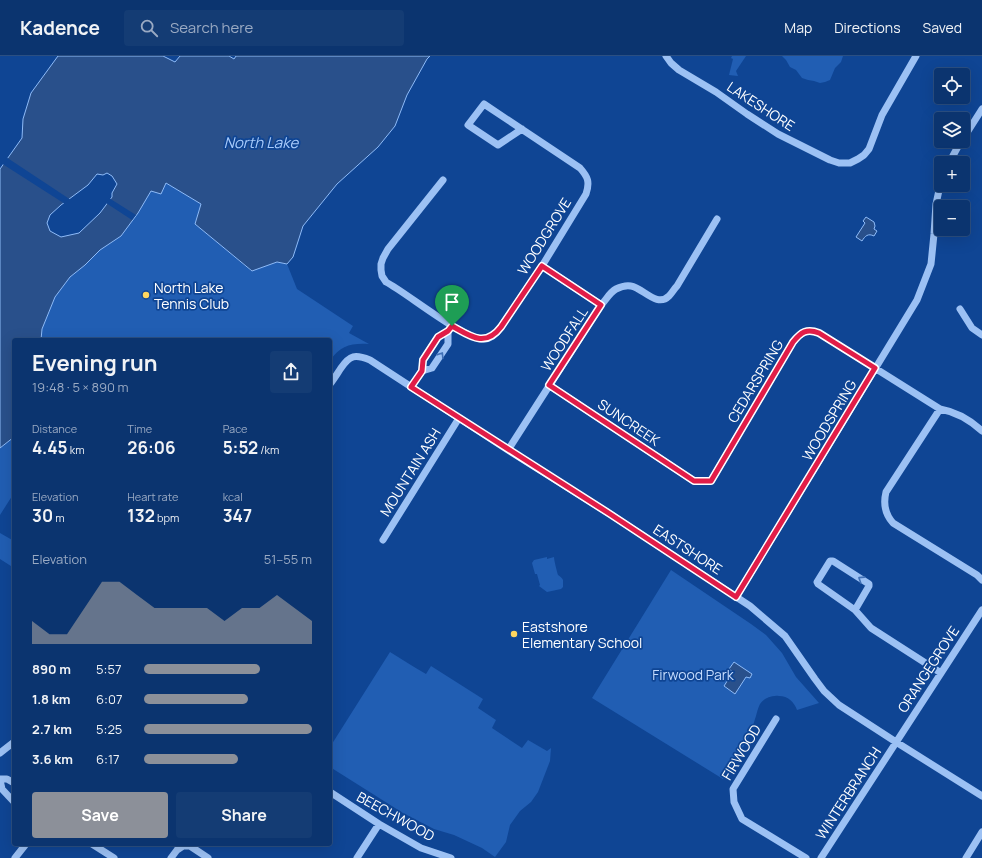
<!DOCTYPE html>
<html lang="en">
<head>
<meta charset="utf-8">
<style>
	:root { --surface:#0b346f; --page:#143c74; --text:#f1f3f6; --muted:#9aaac3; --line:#2b4f82; --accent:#8c9099 }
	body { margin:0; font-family:Manrope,sans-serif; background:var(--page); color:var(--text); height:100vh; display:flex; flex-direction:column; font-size:15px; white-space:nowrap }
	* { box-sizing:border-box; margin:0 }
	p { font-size:13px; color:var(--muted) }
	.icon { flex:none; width:22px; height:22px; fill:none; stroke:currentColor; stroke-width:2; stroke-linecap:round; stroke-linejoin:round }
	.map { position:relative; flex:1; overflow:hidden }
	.side { position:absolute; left:12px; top:282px; width:320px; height:508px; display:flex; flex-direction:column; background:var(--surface); border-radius:4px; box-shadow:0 4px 16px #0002,0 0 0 1px var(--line) }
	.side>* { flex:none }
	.fabs { position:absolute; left:934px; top:12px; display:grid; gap:8px }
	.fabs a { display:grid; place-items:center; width:36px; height:36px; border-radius:4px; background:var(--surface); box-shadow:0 4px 16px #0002,0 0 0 1px var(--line); font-size:20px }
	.pin { position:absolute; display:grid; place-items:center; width:34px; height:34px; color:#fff; margin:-41px -17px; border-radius:50% 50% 50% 0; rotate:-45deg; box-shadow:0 0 4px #0007 }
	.pin .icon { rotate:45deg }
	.round { display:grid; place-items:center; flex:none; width:42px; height:42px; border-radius:4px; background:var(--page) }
	.overview { display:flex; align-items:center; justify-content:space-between; height:68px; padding:0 20px }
	h1 { font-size:22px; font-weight:700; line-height:30px }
	.figures { display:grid; grid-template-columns:repeat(3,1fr); gap:6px; height:68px; padding:4px 20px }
	.figures div { display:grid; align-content:center }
	.figures b { font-size:17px; font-weight:700 }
	.figures small { font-size:11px; font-weight:400 }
	.figures p { font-size:11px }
	.chart { height:112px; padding:8px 20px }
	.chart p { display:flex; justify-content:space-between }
	.chart svg { width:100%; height:72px; margin-top:4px; fill:var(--accent); opacity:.7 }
	.cta { display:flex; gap:8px; margin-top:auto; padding:8px 20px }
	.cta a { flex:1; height:46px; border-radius:4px; background:var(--accent); color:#fff; font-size:16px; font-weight:700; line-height:46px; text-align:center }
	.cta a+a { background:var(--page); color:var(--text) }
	ul { padding:0 20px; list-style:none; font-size:13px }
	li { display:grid; grid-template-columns:64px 48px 1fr; align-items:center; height:30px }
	li i { height:10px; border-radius:5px; background:var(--accent) }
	header { display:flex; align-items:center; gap:24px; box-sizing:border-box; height:56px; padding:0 20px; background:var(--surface); border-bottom:1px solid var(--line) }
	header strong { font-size:19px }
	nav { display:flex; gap:22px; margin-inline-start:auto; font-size:14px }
	.search { width:280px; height:36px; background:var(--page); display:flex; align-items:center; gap:10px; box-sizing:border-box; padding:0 14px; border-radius:4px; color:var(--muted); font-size:15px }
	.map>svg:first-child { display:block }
	.green { fill:#215eb3 }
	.water { fill:#29508b; stroke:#8ebbf8; fill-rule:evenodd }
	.pier { fill:#0f4594 }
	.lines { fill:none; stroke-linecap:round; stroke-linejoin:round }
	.minor { stroke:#9cc1f4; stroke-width:7 }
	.oneway { stroke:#4070b6 }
	.route-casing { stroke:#fff; stroke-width:8 }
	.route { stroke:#e11d48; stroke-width:5 }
	.poi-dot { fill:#ffd65f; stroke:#0f4594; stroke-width:1.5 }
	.labels { text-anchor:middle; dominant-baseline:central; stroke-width:3.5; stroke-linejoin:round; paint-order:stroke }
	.street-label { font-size:14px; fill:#fff; stroke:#0f4594 }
	.poi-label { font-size:14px; fill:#fff; stroke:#0f4594; text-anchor:start }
	.park-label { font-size:14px; fill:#c4dcfe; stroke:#0f4594 }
	.water-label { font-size:15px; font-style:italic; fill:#a8cbfb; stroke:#0f4594 }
</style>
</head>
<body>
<header>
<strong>Kadence</strong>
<div class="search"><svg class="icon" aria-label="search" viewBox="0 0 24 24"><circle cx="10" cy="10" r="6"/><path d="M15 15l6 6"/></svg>Search here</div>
<nav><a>Map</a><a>Directions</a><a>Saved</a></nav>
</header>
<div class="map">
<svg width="982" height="802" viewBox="0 0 982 802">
	<rect width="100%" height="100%" fill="#0f4594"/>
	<path class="green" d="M 732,0 L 746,0 L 736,15 L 738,20 L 729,19 L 733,3 L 731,2 Z
		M 782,0 L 843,0 L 841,6 L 835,12 L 830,24 L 825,26 L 820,27 L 814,25 L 808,24 L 802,22 L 796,14 L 790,11 L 786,4 Z
		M 166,127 L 201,148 L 195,168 L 251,215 L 277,206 L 287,208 L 297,233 L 353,270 L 349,277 L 369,288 C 352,287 340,289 330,305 L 330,284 L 41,284 L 42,273 L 55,241 L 70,221 L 85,209 L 100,194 L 121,180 L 151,135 Z
		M 14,381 L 14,437 L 0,459 L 0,392 Z
		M 0,477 L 14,485 L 14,512 L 0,503 Z
		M 547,501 L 547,503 L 554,501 C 554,504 557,516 558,519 C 560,520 562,522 563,524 L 563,531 L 561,533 L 547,536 L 539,530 L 540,529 L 537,518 L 535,518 L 532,507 L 534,504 Z
		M 671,514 L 751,568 L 766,579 L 782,597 L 796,621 L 819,647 L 797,654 C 794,646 788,640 779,640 C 772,639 764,642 760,648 C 758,652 757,656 756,660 C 753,669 751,678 746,686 C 739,699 731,711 723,723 L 592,642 Z
		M 390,596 C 402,603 413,611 426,618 L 431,610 L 483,643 L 478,652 L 496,664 L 492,672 L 522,692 L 528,684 L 547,695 L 551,692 L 550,705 L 538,736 L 531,746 L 520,755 L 510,769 L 506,786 L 495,801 L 482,792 L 454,779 L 434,773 L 403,757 L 330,711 L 330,691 Z"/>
	<path class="water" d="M 58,0 L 163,0 L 175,6 L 180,0 L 229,0 L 234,3 L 236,0 L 430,0 L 427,3 L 407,39 L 395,70 L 378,91 L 337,128 L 303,170 L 293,201 L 287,208 L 277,206 L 252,215 L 195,168 L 201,148 L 166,127 L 161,138 L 151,135 L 138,157 L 121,180 L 100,194 L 85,209 L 70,221 L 55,241 L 42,273 L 41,284 L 14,284 L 14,381 L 0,392 L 0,113 L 22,82 L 23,63 L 31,37 ZM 107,117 L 112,120 L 117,128 L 112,137 L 112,141 L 100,157 L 79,177 L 61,181 L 50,175 L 47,167 L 50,159 L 61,149 L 88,129 L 97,118 L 103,119 Z
		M 866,161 L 874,166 L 875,170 L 874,173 L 877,175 L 874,180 C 868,177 865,180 862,185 L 856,181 L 865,167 L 863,165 Z
		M 734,606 L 752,618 L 750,622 L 746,621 L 735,638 L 724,630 L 733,616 L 729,613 Z"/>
	<path class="pier" d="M 6,101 L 71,144 L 65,148 L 1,107 Z
		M 109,142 L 136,159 L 132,164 L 106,147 L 105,147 Z"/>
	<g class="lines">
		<path class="minor" d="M 666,0 L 671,7 L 679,14 L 716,36 L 747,58 L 778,78 L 830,104 L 839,107 L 850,107 L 858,103 L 864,99 L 869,93 L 882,59 L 916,0
			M 963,83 L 982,53
			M 949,107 L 961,85
			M 443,124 L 388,193 L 383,202 L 381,208 L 381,214 L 382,220 L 386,226 C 407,237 464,284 484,283 C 492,283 497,277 501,271 L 542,210 L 586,138 C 590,126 588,121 580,112 L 484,48 L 468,69 L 498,89 L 522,73
			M 542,210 L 601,249
			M 960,253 L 972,272 L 982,279
			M 422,315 L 432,312 L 448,288 L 448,275
			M 330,328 C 334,323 337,318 341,312 C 350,299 355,298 370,304 L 508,394 L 610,458 L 750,550 L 785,580 L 815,623 L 824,635 L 839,649 L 896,686 L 982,740
			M 549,329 L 694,425 L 711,425 L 793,286 C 801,276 807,273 819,277 L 940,353 C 957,356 969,363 982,375
			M 411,331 L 422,315 L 423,304 L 438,281 L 448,275 L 452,270
			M 940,353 L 886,436 C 883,448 885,458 893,467 L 977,519 L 982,524
			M 508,394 L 601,249 C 606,244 610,236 616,233 C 620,231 626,229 631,230 C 643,232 657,252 669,240 C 672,237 674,233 677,230 L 717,163
			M 383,484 L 459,362
			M 736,541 L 917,244 L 931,208 L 934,178 L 936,148 L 941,125
			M 855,554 L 869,530 L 869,528 L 833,505 L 830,505 L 817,526 L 818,528 L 855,554 L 871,572 L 941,617
			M 776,663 L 733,733 L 734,746 L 742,763 L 806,802
			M 0,697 L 14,686
			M 0,723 L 7,723 L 14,727
			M 0,724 L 2,733 L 14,746
			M 330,736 L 379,768 L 421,792 L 451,802
			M 92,788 L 114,802
			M 15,802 L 26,788
			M 171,802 L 177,794 L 183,790 L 190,790 L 208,802
			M 357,802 L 379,768
			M 821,802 L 982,554
			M 966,802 L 982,776"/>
	</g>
	<defs><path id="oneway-chevron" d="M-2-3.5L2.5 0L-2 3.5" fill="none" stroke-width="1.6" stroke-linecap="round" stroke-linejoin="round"/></defs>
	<g class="oneway">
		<use href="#oneway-chevron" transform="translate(441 299) rotate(-58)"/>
		<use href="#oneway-chevron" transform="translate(861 523) rotate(-147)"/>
	</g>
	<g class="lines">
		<g class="route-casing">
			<path id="route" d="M 542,210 L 601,249 L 549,329 L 694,425 L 711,425 L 793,286 C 801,276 807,272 819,277 L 875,312 L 736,541 L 610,458 L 411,331 L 422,315 L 423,304 L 438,281 L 448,275 L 452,270 C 470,280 485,292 501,271 Z"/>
		</g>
		<use href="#route" class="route"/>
	</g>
	<g class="poi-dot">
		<circle cx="146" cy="239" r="4"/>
		<circle cx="514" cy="578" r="4"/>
	</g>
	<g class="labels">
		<g class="street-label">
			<text transform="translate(761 50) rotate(33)">LAKESHORE</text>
			<text transform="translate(544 180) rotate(-58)">WOODGROVE</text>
			<text transform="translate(564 283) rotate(-57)">WOODFALL</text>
			<text transform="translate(755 325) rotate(-59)">CEDARSPRING</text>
			<text transform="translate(829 364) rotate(-59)">WOODSPRING</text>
			<text transform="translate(629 366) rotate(34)">SUNCREEK</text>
			<text transform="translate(410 416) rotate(-58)">MOUNTAIN ASH</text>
			<text transform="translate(688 493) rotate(33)">EASTSHORE</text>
			<text transform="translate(928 613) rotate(-57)">ORANGEGROVE</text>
			<text transform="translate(741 696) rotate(-59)">FIRWOOD</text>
			<text transform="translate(848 737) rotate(-57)">WINTERBRANCH</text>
			<text transform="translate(396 760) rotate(29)">BEECHWOOD</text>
		</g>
		<g class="poi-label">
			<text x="154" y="231">North Lake<tspan x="154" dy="16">Tennis Club</tspan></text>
			<text x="522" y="570">Eastshore<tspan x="522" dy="16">Elementary School</tspan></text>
		</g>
		<g class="park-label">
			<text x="693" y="618">Firwood Park</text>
		</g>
		<g class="water-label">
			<text x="261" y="86">North Lake</text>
		</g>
	</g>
</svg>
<div class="fabs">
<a><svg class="icon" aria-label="locate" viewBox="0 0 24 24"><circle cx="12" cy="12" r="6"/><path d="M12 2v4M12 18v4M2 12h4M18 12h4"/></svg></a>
<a><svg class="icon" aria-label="layers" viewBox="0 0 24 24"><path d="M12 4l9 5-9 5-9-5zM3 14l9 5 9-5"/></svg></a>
<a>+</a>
<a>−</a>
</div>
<div class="pin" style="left:452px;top:270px;background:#1e9e55"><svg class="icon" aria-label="arrive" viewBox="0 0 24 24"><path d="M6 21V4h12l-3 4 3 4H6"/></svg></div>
<section class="side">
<div class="overview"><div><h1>Evening run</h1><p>19:48 · 5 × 890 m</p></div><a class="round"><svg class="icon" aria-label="share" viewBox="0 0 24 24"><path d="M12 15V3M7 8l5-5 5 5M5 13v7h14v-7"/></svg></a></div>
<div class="figures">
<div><p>Distance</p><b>4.45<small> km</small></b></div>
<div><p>Time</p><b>26:06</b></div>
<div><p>Pace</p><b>5:52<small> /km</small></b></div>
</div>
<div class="figures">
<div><p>Elevation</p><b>30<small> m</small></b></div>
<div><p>Heart rate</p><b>132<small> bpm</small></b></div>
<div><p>kcal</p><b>347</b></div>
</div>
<div class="chart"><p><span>Elevation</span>51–55 m</p>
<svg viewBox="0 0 160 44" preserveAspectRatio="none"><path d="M0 44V30L10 38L20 38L30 22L40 6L50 6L60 14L70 22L80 22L90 22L100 22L110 30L120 22L130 22L140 14L150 22L160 30V44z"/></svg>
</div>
<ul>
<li><b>890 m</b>5:57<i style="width:69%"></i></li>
<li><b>1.8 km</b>6:07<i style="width:62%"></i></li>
<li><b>2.7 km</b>5:25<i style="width:100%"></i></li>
<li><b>3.6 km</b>6:17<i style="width:56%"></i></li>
</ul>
<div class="cta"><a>Save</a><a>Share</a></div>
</section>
</div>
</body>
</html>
